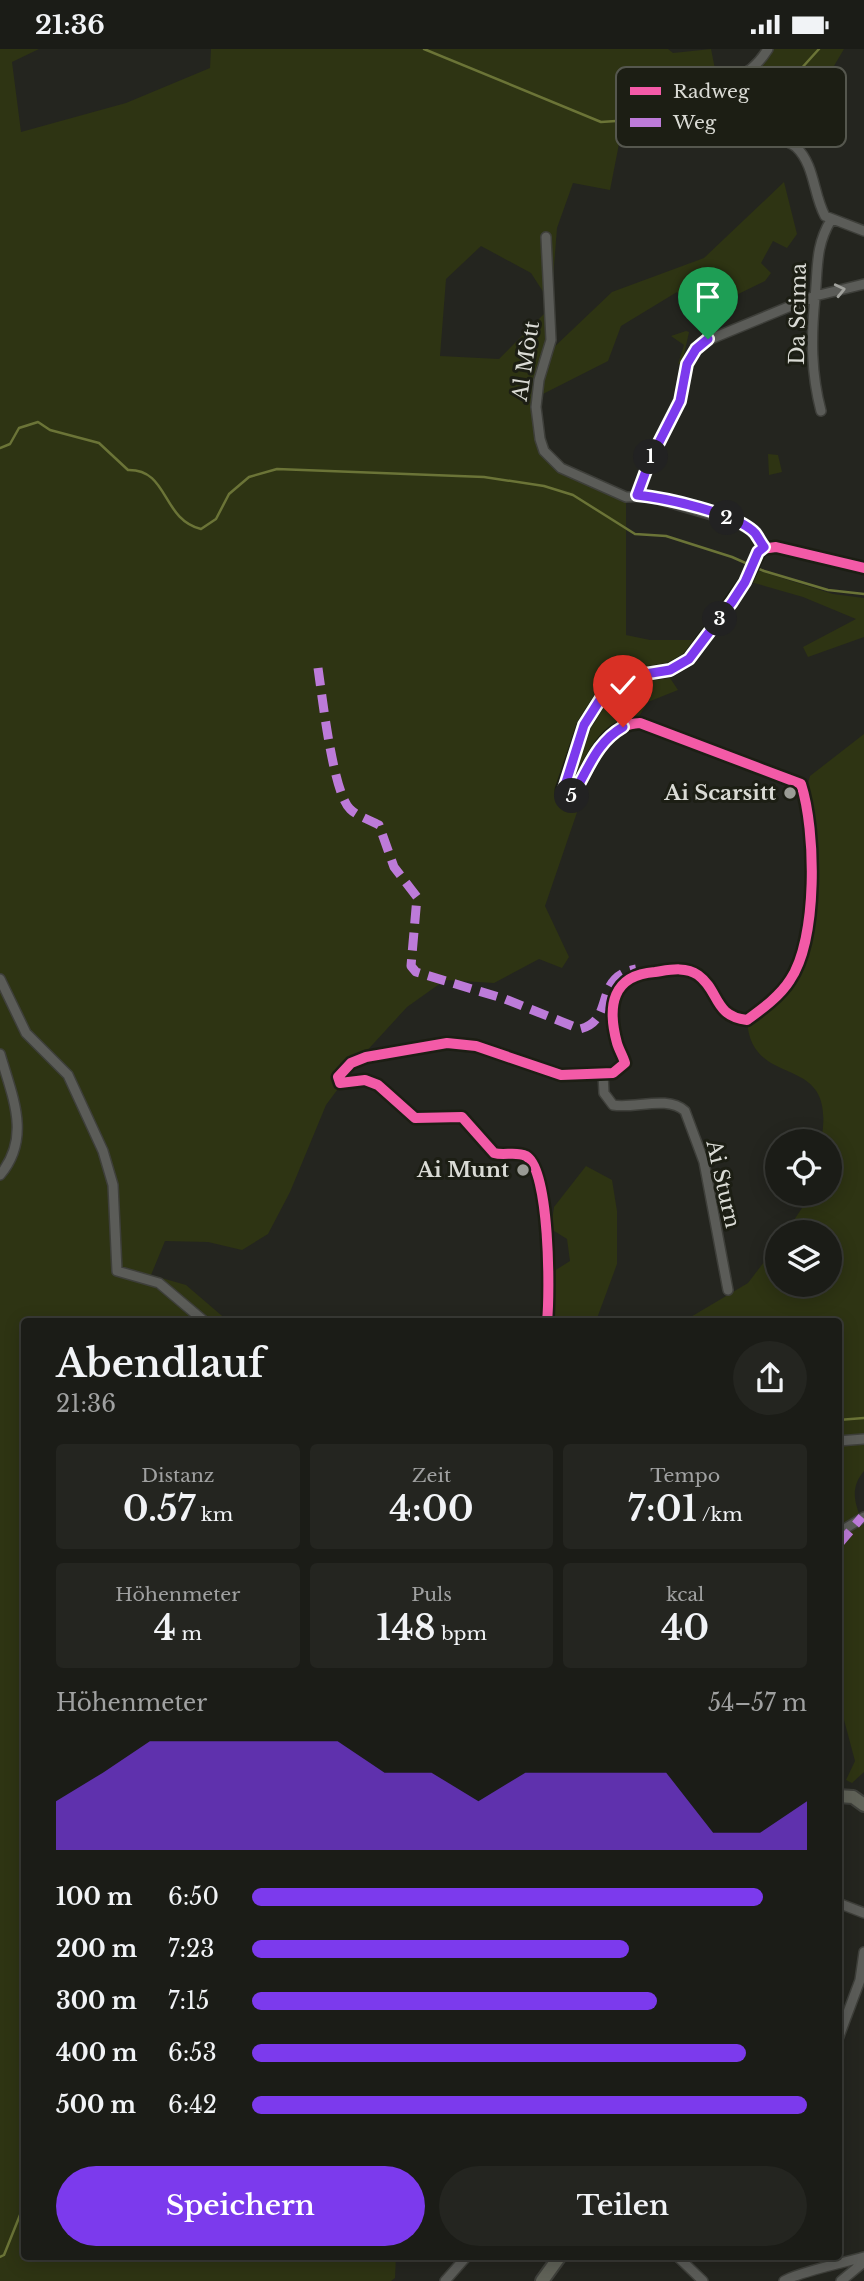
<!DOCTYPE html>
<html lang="de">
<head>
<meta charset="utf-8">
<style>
	:root { --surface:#1b1c17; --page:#242520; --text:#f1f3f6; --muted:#a0a1a1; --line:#393a36; --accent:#7c3aed }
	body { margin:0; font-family:"Libre Baskerville",serif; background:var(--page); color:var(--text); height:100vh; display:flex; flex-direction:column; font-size:26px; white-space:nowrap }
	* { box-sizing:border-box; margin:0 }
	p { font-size:23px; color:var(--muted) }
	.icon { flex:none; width:38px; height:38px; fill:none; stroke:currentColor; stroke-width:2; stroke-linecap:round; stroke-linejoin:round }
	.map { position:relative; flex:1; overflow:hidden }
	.sheet { position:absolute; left:21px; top:1269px; width:821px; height:942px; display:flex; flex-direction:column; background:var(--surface); border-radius:7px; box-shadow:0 4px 18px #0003,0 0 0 2px var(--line) }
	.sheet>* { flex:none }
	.tools { position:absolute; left:765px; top:1080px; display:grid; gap:14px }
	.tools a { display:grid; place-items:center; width:77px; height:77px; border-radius:50%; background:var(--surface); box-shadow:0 4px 18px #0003,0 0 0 2px var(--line); font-size:35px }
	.pin { position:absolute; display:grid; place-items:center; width:60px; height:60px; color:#fff; margin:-72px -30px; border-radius:50% 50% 50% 0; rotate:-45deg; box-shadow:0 0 7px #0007 }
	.pin .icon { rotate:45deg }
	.km { position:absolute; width:35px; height:35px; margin:-18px; border-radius:50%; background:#222; color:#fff; font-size:19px; line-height:35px; text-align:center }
	.round { display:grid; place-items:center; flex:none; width:74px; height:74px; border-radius:37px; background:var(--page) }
	.head { display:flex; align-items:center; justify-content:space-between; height:119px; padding:0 35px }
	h1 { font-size:38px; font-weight:600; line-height:52px }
	.metrics { display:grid; grid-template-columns:repeat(3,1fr); gap:10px; height:119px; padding:7px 35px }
	.metrics div { display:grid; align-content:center; border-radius:7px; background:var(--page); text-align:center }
	.metrics b { font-size:35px; font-weight:600 }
	.metrics small { font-size:19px; font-weight:400 }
	.metrics p { font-size:19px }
	.chart { height:196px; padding:14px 35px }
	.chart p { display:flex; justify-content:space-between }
	.chart svg { width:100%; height:126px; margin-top:7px; fill:var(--accent); opacity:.7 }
	.button { display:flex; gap:14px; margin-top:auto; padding:14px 35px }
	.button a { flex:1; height:80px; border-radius:42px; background:var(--accent); color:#fff; font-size:28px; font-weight:600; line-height:80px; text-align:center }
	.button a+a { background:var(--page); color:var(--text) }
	ul { padding:0 35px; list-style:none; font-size:23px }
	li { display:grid; grid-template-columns:112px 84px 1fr; align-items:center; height:52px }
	li i { height:18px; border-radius:9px; background:var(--accent) }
	.status { display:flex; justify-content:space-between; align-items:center; height:49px; padding:0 35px; background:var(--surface); direction:ltr }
	.status svg { height:19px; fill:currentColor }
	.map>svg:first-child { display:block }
	.green { fill:#2e3413 }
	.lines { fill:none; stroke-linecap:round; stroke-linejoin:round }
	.stream { stroke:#6b7437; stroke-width:2.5 }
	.street-casing { stroke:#3e3f3a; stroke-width:12 }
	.secondary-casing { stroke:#3e3f3a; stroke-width:16 }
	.street { stroke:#5b5c58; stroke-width:9 }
	.secondary { stroke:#606258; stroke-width:12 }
	.quiet { stroke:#bd7bd9; stroke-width:9; stroke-dasharray:18 9; stroke-linecap:butt }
	.cycleway-casing { stroke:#1c1e14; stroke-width:15 }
	.cycleway { stroke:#f35aa7; stroke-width:10 }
	.oneway { stroke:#a1a29d }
	.route-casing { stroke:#fff; stroke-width:14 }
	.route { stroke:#7c3aed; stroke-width:9 }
	.poi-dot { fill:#9a9b95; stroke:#1c1e14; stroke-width:2.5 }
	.labels { text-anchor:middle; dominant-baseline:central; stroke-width:6; stroke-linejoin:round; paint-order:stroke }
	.street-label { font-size:21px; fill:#dadbd5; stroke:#1c1e14 }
	.poi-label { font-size:21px; font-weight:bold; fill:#dadbd5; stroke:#1c1e14; text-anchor:end }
	.key { fill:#1c1e14; stroke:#55574e; stroke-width:2 }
	.key-label { font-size:19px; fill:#dadbd5 }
</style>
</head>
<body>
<div class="status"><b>21:36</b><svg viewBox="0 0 49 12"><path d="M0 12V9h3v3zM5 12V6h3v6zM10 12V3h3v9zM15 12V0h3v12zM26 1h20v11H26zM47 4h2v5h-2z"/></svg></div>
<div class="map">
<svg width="864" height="2232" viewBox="0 0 864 2232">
	<rect width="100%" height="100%" fill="#24251f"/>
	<path class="green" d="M 0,0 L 39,0 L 12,13 L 21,83 L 126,54 L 210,19 L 211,0 L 668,0 L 673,4 L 711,0 L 717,30 L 710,32 L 695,53 L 631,58 L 625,64 L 610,141 L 573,134 L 557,179 L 551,255 L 531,224 L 481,197 L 446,230 L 440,307 L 499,310 L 555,254 L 550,302 L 612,243 L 704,209 L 784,133 L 797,185 L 787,199 L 773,192 L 761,214 L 771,224 L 765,232 L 693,267 L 677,243 L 621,277 L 608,312 L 537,348 L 536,366 L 549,408 L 626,448 L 626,586 L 650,591 L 698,591 L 685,609 L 659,624 L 670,629 L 678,641 L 648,653 L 638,669 L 601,693 L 545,857 L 569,908 L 562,919 L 539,910 L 494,934 L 445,931 L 407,958 L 363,1006 L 326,1056 L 290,1143 L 268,1185 L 242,1201 L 208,1193 L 165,1192 L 151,1226 L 186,1236 L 228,1272 L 24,1272 L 24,2207 L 396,2207 L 395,2229 L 391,2232 L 0,2232 Z
		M 768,0 L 844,0 L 821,39 L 777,67 L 755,68 L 746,23 Z
		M 686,282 L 689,283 L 682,315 L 678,315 L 684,296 L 671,287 Z
		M 768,405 L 778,406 L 782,423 L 769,426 Z
		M 756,521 L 833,545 L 864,549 L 864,588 L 808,608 L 803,598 L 856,570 L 803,548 L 751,533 Z
		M 864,685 L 864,1422 C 848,1441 856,1457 864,1477 L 864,1723 L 852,1734 L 846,1731 L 855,1712 L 843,1667 L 838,1667 L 838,1272 L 684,1272 L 748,1234 L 777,1196 L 777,1236 L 830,1236 L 830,1183 L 786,1183 L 804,1156 L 807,1145 L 830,1144 L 830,1092 L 821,1092 C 839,998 751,1045 747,971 L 791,931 L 810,864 L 805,745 L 810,727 Z
		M 586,1117 L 612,1131 L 617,1162 L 617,1215 L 596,1272 L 547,1272 L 551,1224 L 570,1212 L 567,1190 L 551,1180 L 554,1158 Z"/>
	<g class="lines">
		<path class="stream" d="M 424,0 L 601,73 L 631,71 L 650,61 L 667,61 L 698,73
			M 713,72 L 750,64 L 790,32 L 819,0
			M 0,399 L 10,395 L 19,379 L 38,373 L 50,381 L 99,394 L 128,421 C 169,420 161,470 201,480 L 216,470 L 229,445 L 249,428 L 277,420 L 484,428 L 544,437 L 573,446 L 635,485 L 666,487 L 732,508 L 764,522 L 828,541 L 864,545
			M 838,1371 L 864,1369
			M 0,2208 L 4,2206 L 24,2156"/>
		<g class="street-casing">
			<path id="street" d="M 768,0 C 761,11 750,24 736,28 C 724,32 709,27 701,38 C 663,88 775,79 796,98 C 815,116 813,145 825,167 L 864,182
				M 546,188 L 551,291 L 539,331 L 536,358 L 540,390 L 544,402 L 561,419 L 626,448 L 647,447 L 736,473 L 754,483 L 764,498
				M 821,362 C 811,324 811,288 815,249 C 818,220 815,197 831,171
				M 637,446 L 650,411 L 680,352 L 687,315 L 701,294 L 815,247 L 864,235
				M 0,930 L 26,984 L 68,1026 L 103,1102 L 113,1136 L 117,1222 L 159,1234 L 204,1272
				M 0,1005 C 12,1047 32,1088 0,1126
				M 603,1025 L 604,1044 L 613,1056 C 635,1060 667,1046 685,1062 L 704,1113 L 728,1241
				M 547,1272 C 550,1245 550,1120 526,1107 C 516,1102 504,1107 494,1104 L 462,1068 L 415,1069 L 378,1036 L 365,1031 L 340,1034 L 338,1028 L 351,1014 L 366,1008 L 447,994 L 476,997 L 561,1026 L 613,1024 L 625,1014 C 623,1007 619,1001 617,994 C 607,957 612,926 655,923 C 669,921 685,917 698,926 C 720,942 713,967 747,971 C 762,960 780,947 790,931 C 818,890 816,781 801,735 L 640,674 C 600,676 590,720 572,747 L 562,746 L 562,741 L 584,676 L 603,646 L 633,627 L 670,621 L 689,610 L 745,533 L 761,500 L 776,498 L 864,519
				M 838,1392 L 864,1390
				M 838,1484 L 864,1468
				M 838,1854 L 864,1864
				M 838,1990 L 860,1931 L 864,1903
				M 677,2207 L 703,2232
				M 445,2232 L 467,2207
				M 784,2232 C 795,2224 846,2213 864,2208
				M 841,2232 L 864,2213"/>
		</g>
		<g class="secondary-casing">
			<path id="secondary" d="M 838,1747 L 853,1748 L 864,1756
				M 542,2232 L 560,2207"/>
		</g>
		<use href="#street" class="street"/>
		<use href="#secondary" class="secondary"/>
		<path class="quiet" d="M 318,619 C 322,646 333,744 350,760 C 357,767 370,771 379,776 L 394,818 L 417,848 L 411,917 L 416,923 L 505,950 L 580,980 C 616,971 592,928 636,920
			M 838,1496 L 862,1468"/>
		<g class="cycleway-casing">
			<path id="cycleway" d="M 547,1272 C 550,1245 550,1120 526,1107 C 516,1102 504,1107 494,1104 L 462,1068 L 415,1069 L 378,1036 L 365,1031 L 340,1034 L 338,1028 L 351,1014 L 366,1008 L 447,994 L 476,997 L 561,1026 L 613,1024 L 625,1014 C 623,1007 619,1001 617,994 C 607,957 612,926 655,923 C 669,921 685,917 698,926 C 720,942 713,967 747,971 C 762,960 780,947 790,931 C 818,890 816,781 801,735 L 640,674 C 600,676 590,720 572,747 L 562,746 L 562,741 L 584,676 L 603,646 L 633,627 L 670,621 L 689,610 L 745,533 L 761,500 L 776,498 L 864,519"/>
		</g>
		<use href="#cycleway" class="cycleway"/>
	</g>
	<defs><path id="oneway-chevron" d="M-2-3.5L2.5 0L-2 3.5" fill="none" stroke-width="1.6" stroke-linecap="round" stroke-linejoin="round" transform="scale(1.75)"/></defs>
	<use class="oneway" href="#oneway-chevron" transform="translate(840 241) rotate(-13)"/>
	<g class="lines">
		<g class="route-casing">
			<path id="route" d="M 623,678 C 595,694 588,722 572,747 L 562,746 L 584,676 L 603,646 L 633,627 L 670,621 L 689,610 L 732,553 L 745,533 L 758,503 L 764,498 C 761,494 758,488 755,484 C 736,464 665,449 637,446 L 650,411 L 680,352 L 687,315 L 696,300 L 708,290"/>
		</g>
		<use href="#route" class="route"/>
	</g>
	<g class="poi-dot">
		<circle cx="790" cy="744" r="7"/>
		<circle cx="523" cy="1121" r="7"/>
	</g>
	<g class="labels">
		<g class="street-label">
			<text transform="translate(798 265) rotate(-89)">Da Scima</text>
			<text transform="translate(526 312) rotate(-81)">Al Mòtt</text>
			<text transform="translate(723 1135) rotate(77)">Ai Sturn</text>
		</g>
		<g class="poi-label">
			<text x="776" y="744">Ai Scarsitt</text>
			<text x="509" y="1121">Ai Munt</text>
		</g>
	</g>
	<rect x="616" y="18" width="230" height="80" rx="10" class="key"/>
	<rect x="630" y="38" width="31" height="8" fill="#f35aa7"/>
	<rect x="630" y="69" width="31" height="9" fill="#bd7bd9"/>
	<g class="key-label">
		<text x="673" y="49">Radweg</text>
		<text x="673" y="80">Weg</text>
	</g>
</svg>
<div class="tools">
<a><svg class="icon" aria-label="locate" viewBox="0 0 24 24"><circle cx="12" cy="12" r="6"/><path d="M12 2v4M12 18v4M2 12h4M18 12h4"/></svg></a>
<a><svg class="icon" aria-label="layers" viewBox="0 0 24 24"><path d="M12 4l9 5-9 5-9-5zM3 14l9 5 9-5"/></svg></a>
</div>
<div class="pin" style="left:708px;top:290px;background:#1e9e55"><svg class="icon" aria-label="arrive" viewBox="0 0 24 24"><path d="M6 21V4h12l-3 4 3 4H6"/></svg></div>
<div class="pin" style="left:623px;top:678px;background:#d93025"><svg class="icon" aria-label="check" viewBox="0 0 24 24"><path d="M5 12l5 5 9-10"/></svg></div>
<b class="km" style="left:651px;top:408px">1</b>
<b class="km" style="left:727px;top:469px">2</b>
<b class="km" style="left:720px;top:570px">3</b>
<b class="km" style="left:572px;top:747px">5</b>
<section class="sheet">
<div class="head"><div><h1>Abendlauf</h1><p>21:36</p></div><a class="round"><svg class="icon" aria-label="share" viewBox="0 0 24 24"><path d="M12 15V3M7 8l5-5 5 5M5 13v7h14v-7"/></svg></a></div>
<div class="metrics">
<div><p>Distanz</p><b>0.57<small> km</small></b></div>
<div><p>Zeit</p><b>4:00</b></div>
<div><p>Tempo</p><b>7:01<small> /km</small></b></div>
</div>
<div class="metrics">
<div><p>Höhenmeter</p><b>4<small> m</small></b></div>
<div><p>Puls</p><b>148<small> bpm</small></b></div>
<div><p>kcal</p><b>40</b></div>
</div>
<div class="chart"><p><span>Höhenmeter</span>54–57 m</p>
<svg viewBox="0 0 160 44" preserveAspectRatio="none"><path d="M0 44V27L10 17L20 6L30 6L40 6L50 6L60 6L70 17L80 17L90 27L100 17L110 17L120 17L130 17L140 38L150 38L160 27V44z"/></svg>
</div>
<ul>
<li><b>100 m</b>6:50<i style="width:92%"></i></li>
<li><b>200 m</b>7:23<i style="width:68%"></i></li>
<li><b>300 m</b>7:15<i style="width:73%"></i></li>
<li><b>400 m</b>6:53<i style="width:89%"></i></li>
<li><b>500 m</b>6:42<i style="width:100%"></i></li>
</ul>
<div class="button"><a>Speichern</a><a>Teilen</a></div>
</section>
</div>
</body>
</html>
